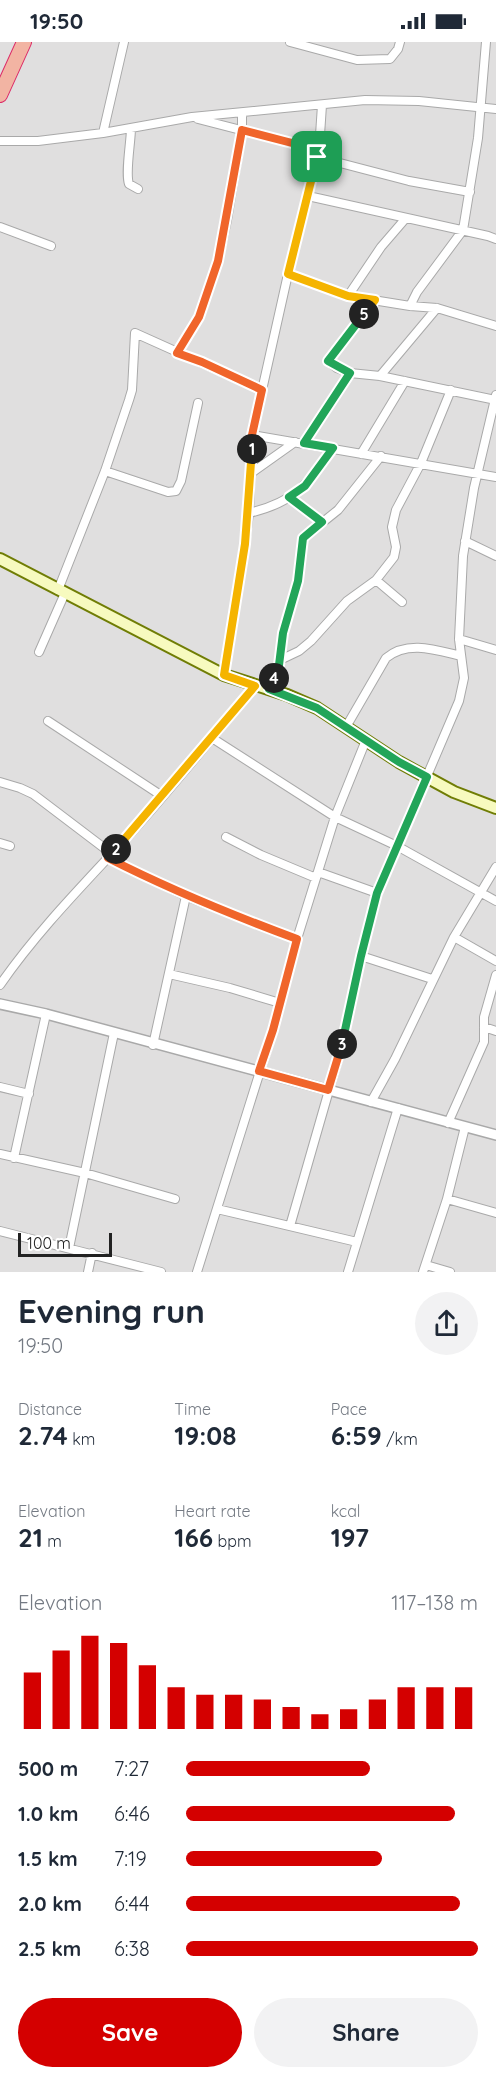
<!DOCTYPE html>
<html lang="en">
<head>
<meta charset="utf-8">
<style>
	:root { --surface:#fff; --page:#f2f2f3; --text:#1f2937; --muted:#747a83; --accent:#d40000 }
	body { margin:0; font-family:Quicksand,sans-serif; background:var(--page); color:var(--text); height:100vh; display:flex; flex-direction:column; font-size:22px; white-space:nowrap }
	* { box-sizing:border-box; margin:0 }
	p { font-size:20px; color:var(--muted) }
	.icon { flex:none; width:33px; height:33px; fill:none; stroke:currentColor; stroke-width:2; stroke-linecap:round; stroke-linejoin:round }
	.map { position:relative; height:1230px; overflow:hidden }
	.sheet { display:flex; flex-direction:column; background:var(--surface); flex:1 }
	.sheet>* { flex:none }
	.scale { position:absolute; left:18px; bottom:15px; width:94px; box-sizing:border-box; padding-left:6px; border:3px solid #222; border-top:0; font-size:16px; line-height:21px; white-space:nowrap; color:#222; -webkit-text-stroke:4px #fff; paint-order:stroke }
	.pin { position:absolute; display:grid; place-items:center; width:51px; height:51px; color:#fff; margin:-26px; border-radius:12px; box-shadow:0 3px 9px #0006 }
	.km { position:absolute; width:30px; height:30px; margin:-15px; border-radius:50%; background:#222; color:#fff; font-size:16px; line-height:30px; text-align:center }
	.round { display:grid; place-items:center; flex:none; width:63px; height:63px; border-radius:32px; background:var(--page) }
	.overview { display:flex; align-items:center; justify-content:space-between; height:102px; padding:0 18px }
	h1 { font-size:33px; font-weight:800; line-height:45px }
	.metrics { display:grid; grid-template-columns:repeat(3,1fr); gap:9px; height:102px; padding:6px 18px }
	.metrics div { display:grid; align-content:center }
	.metrics b { font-size:26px; font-weight:800 }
	.metrics small { font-size:16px; font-weight:400 }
	.metrics p { font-size:16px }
	.chart { height:168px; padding:12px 18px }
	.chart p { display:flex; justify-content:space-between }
	.chart svg { width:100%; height:108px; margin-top:6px; stroke:var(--accent); stroke-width:6 }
	.action { display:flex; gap:12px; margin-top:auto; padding:12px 18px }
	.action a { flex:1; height:69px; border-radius:36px; background:var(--accent); color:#fff; font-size:24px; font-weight:800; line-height:69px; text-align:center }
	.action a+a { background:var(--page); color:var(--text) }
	ul { padding:0 18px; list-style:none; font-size:20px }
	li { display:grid; grid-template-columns:96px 72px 1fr; align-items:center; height:45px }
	li i { height:15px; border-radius:8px; background:var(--accent) }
	.status { display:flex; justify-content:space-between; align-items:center; height:42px; padding:0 30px; background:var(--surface); direction:ltr }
	.status svg { height:16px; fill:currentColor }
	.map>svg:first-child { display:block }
	.residential { fill:#e0dfdf }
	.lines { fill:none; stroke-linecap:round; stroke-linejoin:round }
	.minor-casing { stroke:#a9a9a9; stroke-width:10 }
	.tertiary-casing { stroke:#a9a9a9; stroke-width:12 }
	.secondary-casing { stroke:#707d05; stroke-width:14 }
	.trunk-casing { stroke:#dc2a67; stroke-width:16 }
	.minor { stroke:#fff; stroke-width:8 }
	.tertiary { stroke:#fff; stroke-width:9 }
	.secondary { stroke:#f7fabf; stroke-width:10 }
	.trunk { stroke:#f2b4a3; stroke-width:14 }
	.split-1-casing { stroke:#fff; stroke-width:12 }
	.split-2-casing { stroke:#fff; stroke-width:12 }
	.split-3-casing { stroke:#fff; stroke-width:12 }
	.split-4-casing { stroke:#fff; stroke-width:12 }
	.split-5-casing { stroke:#fff; stroke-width:12 }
	.split-6-casing { stroke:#fff; stroke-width:12 }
	.split-1 { stroke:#f0652b; stroke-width:8 }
	.split-2 { stroke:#f5b400; stroke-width:8 }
	.split-3 { stroke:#f0652b; stroke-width:8 }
	.split-4 { stroke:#22a559; stroke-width:8 }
	.split-5 { stroke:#22a559; stroke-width:8 }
	.split-6 { stroke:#f5b400; stroke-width:8 }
</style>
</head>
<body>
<div class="status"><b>19:50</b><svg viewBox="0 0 49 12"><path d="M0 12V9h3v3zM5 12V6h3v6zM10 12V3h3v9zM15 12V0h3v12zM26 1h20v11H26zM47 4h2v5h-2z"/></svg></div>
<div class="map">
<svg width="496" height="1230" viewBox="0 0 496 1230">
	<rect width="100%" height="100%" fill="#f2efe9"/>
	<path class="residential" d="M 0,0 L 496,0 L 496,1230 L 0,1230 Z"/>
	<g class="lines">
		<g class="minor-casing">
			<path id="minor" d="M 290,0 L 357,18 L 390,17 L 398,7 L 400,0
				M 198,77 L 319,108
				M 131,86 C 131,100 125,131 129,142 L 138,147
				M 103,91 L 124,0
				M 0,99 L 38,99 L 103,91 L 192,75 L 365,58 L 419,59 L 496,67
				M 317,115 L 409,139 L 470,150
				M 308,154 L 488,194 L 496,197
				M 0,185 L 51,204
				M 288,232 L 348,254 L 410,264 L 437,266 L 496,284
				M 348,254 L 381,205 L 406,176
				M 375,258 L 328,319 L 337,326 L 350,331 L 380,334 L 496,358
				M 410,264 L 417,250 L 463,188 L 478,96 L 486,0
				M 177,311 L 199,275 L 218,219 L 227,178 L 242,88 L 242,71
				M 380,334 L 437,266
				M 252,393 L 496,435
				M 304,401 L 350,331
				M 361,412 L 405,339
				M 105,429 L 168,450 L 176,449 L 181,439 L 198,361
				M 250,432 L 295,400
				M 289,455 L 322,480
				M 249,471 C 296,460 306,443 333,406
				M 465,499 L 496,514
				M 376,538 L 402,560
				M 58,548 L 105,429 L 129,358 L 132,348 L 135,291 L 262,348
				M 459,597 L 496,608
				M 39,610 L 65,551
				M 280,618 L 299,609 L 311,599 L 347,559 L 376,538 L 394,515 L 396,505 L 392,485 L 396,468 L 421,421 L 451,348
				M 224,633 L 245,502 L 249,471 L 252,393 L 288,232 L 319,108 L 322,63
				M 269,647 L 279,623 L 283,591 L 298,539 L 303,496 L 338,468 L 381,414
				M 48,679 L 162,754
				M 346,685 L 386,616 C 408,598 436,608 461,614
				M 212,696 L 335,775 L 397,804 L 496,859
				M 0,740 L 20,746 L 33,752 L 112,812
				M 226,795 L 261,813 L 316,836
				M 0,801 L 10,804
				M 108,816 L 186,854 L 297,897
				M 318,830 L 377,851
				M 454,895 L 496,919
				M 361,914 L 432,937
				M 169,932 L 230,946 L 280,961
				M 0,943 C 38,888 86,840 131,791 C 174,743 214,693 255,644
				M 484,985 L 496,989
				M 153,1003 L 186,854
				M 0,1045 L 29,1052
				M 371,1060 L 395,1017 L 454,895 L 496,825
				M 448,1081 L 484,1000 L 484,975 L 496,933
				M 0,1112 L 85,1131 L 175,1157
				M 14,1116 L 46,972
				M 447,1157 L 465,1085
				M 217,1167 L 357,1200
				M 290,1184 L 342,1003 L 361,914 L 377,851 L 459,659 L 464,636 L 459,597 L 463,514 L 474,446 L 496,353
				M 0,1189 L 161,1230
				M 69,1206 L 114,991
				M 426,1223 L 450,1230
				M 88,1230 L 92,1211
				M 197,1230 L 273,988 L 297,897 L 335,775 L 366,698
				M 348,1230 L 398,1066
				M 423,1230 L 447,1157 L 496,1171"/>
		</g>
		<g class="tertiary-casing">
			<path id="tertiary" d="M 0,962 L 46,972 L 496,1093"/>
		</g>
		<g class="secondary-casing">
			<path id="secondary" d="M 0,517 L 224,633 L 287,653 L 317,666 L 399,720 L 454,750 L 496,766"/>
		</g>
		<g class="trunk-casing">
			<path id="trunk" d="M 0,53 L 24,0"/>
		</g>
		<use href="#minor" class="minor"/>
		<use href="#tertiary" class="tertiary"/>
		<use href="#secondary" class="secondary"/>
		<use href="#trunk" class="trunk"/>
	</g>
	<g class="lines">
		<g class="split-1-casing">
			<path id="split-1" d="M 252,407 L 252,393 L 262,348 L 202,320 L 177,311 L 199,275 L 218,219 L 242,88 L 319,108 L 317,115"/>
		</g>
		<g class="split-2-casing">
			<path id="split-2" d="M 116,807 L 255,644 L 224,633 L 245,502 L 252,407"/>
		</g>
		<g class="split-3-casing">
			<path id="split-3" d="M 116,807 L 108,816 C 169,847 232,873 297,897 L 273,988 L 259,1029 L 328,1048 L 342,1002"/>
		</g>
		<g class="split-4-casing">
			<path id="split-4" d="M 274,636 L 269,647 L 317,666 L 399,720 L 427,735 L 377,851 L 361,914 L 342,1002"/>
		</g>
		<g class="split-5-casing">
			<path id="split-5" d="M 274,636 L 279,623 L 283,591 L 298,539 L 303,496 L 322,480 L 289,455 L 305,444 L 333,406 L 304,401 L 350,331 L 328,319 L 364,272"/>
		</g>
		<g class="split-6-casing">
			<path id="split-6" d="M 317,115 L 288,232 L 348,254 L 375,258 L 364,272"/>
		</g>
		<use href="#split-1" class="split-1"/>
		<use href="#split-2" class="split-2"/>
		<use href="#split-3" class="split-3"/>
		<use href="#split-4" class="split-4"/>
		<use href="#split-5" class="split-5"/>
		<use href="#split-6" class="split-6"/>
	</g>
</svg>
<div class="scale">100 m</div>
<div class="pin" style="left:317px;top:115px;background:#1e9e55"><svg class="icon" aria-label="arrive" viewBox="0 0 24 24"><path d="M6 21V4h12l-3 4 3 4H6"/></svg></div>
<b class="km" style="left:252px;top:407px">1</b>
<b class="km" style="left:116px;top:807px">2</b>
<b class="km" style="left:342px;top:1002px">3</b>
<b class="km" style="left:274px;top:636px">4</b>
<b class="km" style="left:364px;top:272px">5</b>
</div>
<section class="sheet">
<div class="overview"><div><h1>Evening run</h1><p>19:50</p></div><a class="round"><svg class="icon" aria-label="share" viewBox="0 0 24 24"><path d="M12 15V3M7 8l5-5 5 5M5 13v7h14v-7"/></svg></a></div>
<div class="metrics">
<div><p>Distance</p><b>2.74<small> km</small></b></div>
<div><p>Time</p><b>19:08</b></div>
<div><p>Pace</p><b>6:59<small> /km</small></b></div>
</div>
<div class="metrics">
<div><p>Elevation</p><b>21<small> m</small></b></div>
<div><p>Heart rate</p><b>166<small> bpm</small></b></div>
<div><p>kcal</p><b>197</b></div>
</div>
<div class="chart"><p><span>Elevation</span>117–138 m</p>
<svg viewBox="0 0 160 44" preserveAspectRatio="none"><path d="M5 44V21M15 44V12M25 44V6M35 44V9M45 44V18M55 44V27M65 44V30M75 44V30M85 44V32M95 44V35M105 44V38M115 44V36M125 44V32M135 44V27M145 44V27M155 44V27"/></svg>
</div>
<ul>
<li><b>500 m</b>7:27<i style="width:63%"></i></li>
<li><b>1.0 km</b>6:46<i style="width:92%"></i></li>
<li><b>1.5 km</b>7:19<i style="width:67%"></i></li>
<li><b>2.0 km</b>6:44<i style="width:94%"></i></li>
<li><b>2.5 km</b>6:38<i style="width:100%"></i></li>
</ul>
<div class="action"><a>Save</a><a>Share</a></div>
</section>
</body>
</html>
